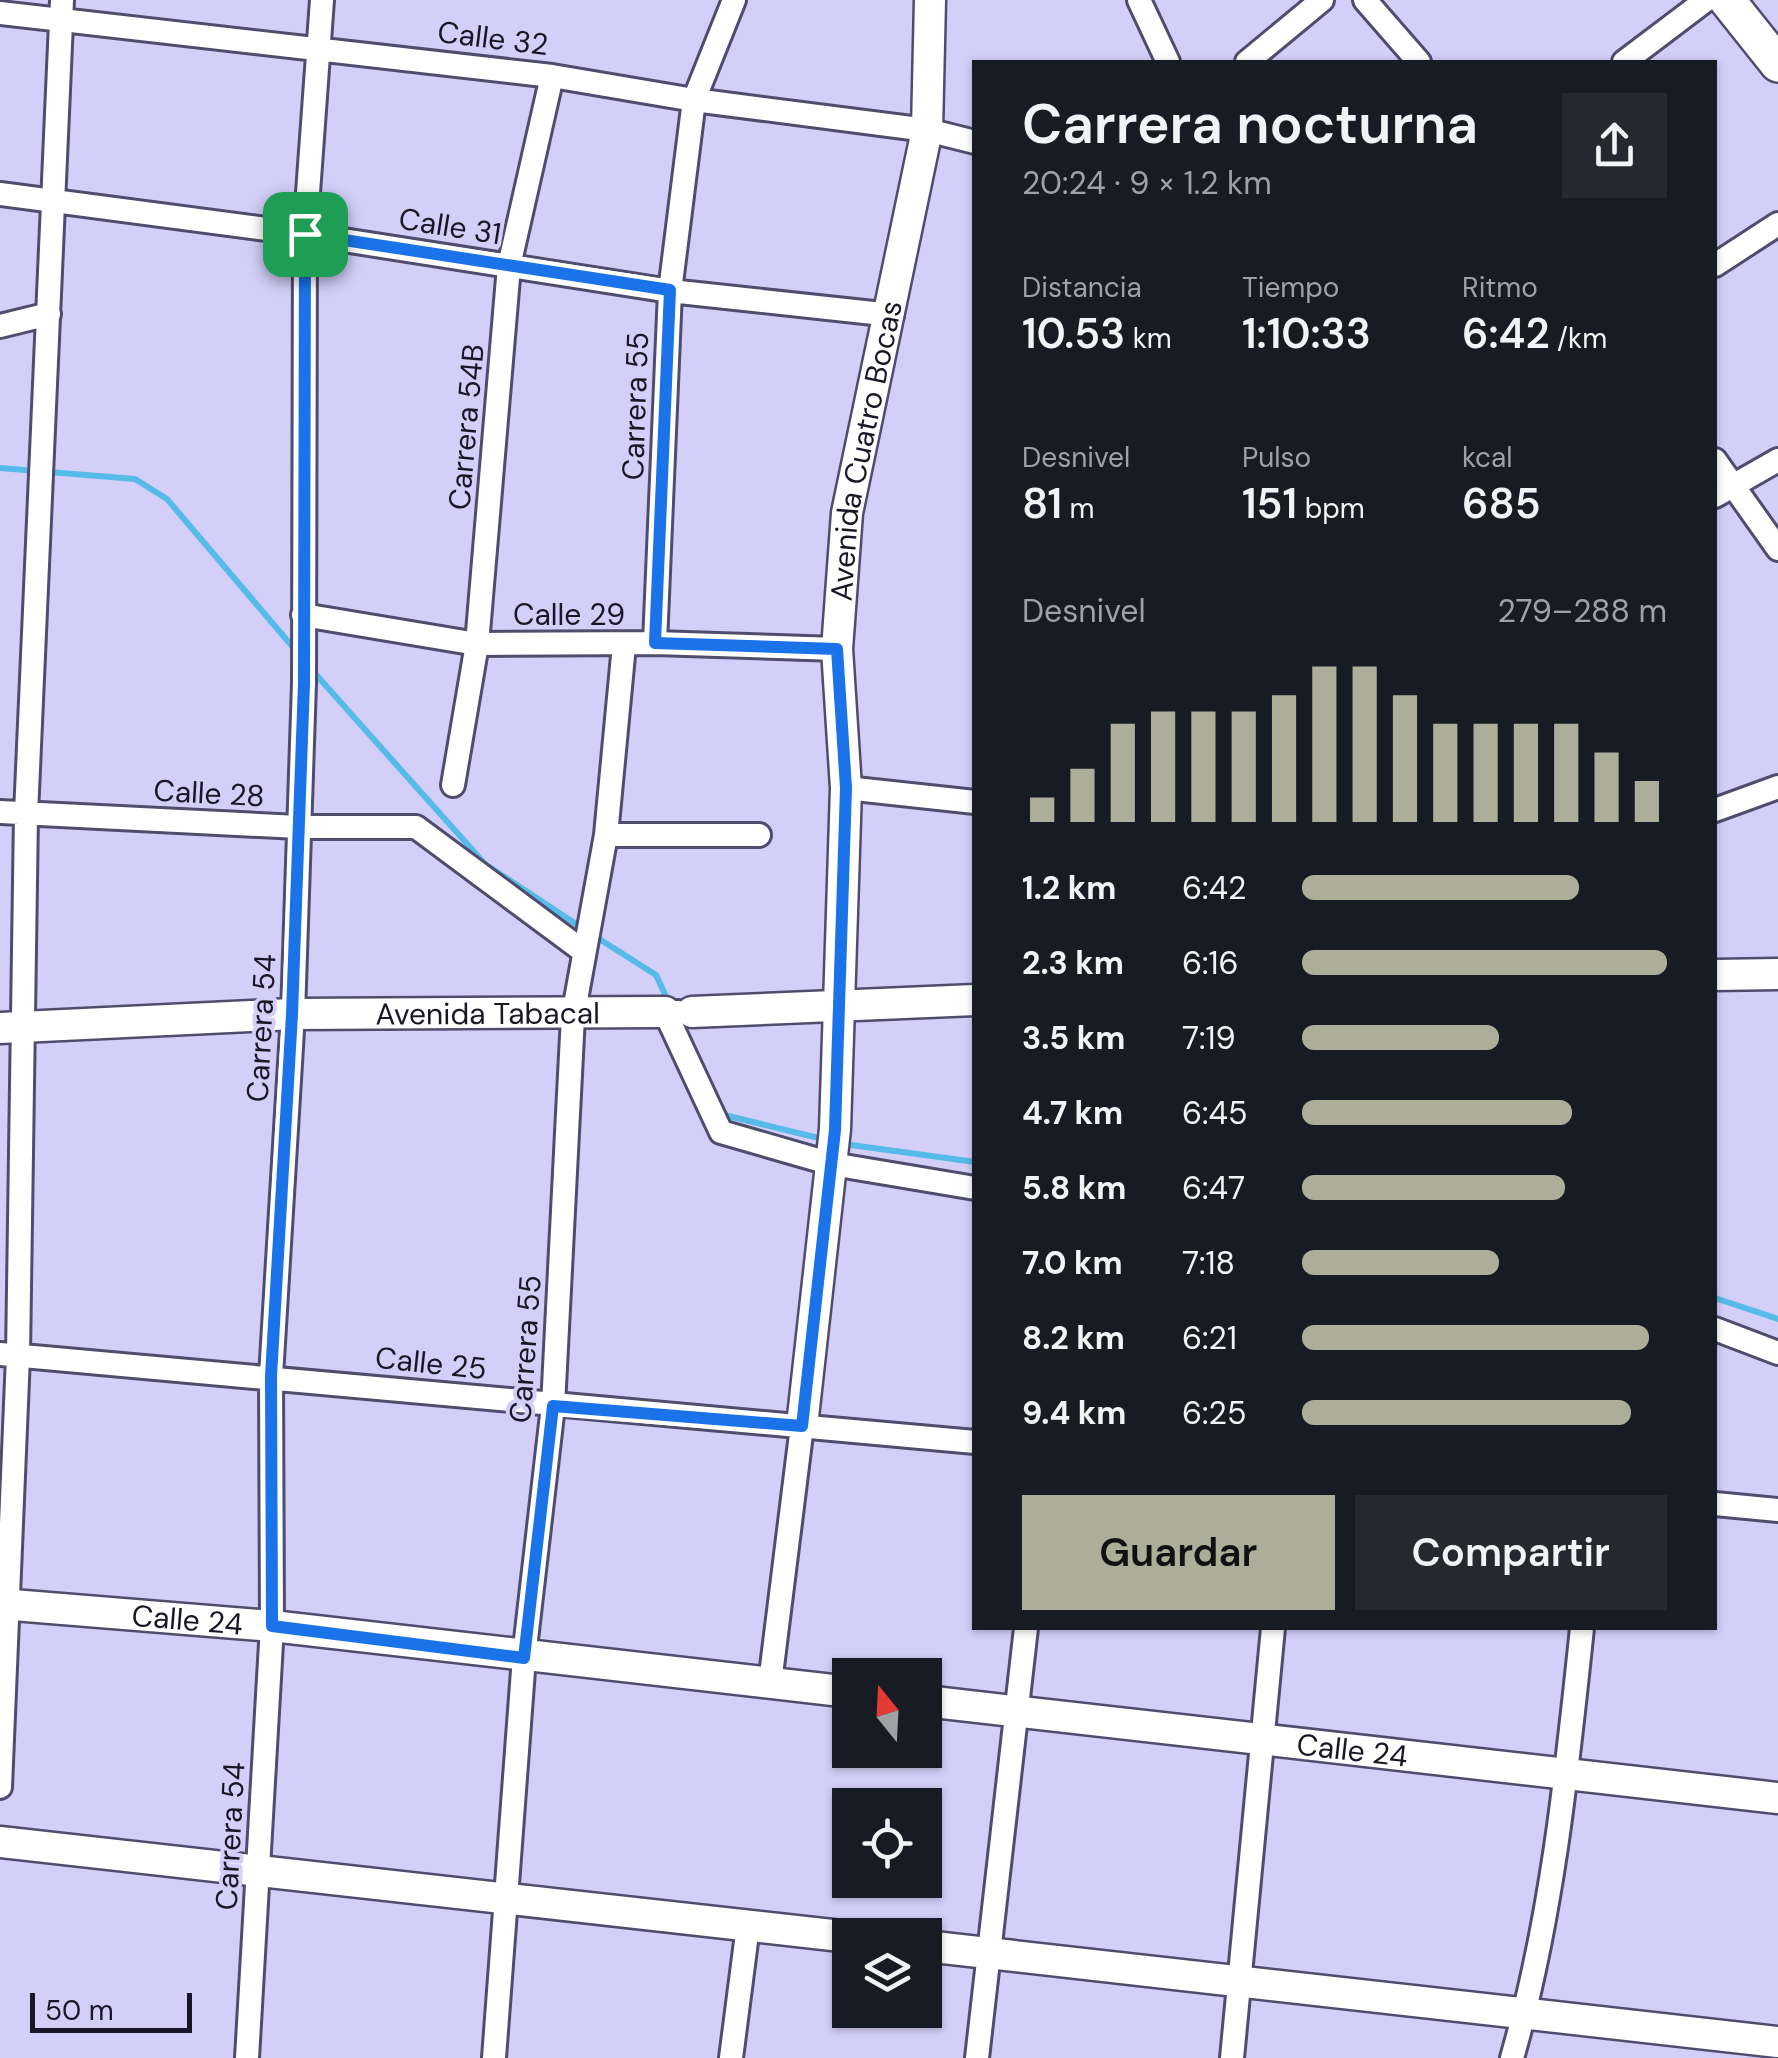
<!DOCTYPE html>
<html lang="es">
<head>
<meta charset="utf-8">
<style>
	:root { --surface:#171b24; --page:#242831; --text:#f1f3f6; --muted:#9ea1a6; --accent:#adae99 }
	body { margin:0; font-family:"DM Sans",sans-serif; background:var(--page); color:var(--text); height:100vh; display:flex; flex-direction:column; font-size:38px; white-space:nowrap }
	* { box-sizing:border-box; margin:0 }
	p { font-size:32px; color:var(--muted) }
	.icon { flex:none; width:55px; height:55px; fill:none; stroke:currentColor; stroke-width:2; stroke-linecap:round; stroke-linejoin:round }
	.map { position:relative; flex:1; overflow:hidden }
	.side { position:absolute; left:972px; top:60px; width:745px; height:1570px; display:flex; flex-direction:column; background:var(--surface); border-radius:0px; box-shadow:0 2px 8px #0004 }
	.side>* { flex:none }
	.needle { width:65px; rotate:342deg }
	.buttons { position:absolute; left:832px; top:1658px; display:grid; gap:20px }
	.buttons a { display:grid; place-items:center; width:110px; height:110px; border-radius:0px; background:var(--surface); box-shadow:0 2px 8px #0004; font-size:50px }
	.scale { position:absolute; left:30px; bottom:25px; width:162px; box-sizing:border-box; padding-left:10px; border:5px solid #191726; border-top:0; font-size:28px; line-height:35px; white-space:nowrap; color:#191726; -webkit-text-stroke:8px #d4cff9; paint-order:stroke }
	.pin { position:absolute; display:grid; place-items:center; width:85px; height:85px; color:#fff; margin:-42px; border-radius:20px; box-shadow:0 5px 15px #0006 }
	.round { display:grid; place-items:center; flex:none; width:105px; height:105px; border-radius:0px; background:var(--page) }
	.headline { display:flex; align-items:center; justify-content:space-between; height:170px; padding:0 50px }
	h1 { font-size:55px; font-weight:600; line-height:75px }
	.metrics { display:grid; grid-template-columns:repeat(3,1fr); gap:15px; height:170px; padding:10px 50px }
	.metrics div { display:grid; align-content:center }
	.metrics b { font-size:42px; font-weight:600 }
	.metrics small { font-size:28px; font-weight:400 }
	.metrics p { font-size:28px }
	.chart { height:280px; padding:20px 50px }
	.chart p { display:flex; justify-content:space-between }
	.chart svg { width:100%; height:180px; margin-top:10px; stroke:var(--accent); stroke-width:6 }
	.primary-button { display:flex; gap:20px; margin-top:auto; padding:20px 50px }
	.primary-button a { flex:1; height:115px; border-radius:0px; background:var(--accent); color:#111; font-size:40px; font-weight:600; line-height:115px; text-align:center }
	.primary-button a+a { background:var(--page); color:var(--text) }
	ul { padding:0 50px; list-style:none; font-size:32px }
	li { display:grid; grid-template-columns:160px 120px 1fr; align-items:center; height:75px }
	li i { height:25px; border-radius:12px; background:var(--accent) }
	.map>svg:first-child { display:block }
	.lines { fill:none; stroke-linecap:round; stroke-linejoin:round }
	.stream { stroke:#56bbe8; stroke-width:6 }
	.street-casing { stroke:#504c6e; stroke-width:28 }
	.secondary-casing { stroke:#504c6e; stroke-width:35 }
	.primary-casing { stroke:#504c6e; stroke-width:40 }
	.street { stroke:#fff; stroke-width:22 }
	.secondary { stroke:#fff; stroke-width:30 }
	.primary { stroke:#fff; stroke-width:35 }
	.route-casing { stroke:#fff; stroke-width:20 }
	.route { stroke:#1a73e8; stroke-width:12 }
	.labels { text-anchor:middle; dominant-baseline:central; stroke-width:8; stroke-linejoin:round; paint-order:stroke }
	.street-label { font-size:30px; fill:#191726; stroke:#d4cff9 }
</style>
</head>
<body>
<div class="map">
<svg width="1778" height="2058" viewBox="0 0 1778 2058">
	<rect width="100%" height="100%" fill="#d4cff9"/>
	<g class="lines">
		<path class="stream" d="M 0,468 L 135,479 L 167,499 L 297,652
			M 311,669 L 485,864 L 582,928
			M 593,935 L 656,975 L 670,1005
			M 724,1115 L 827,1140
			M 844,1144 L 975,1162
			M 1715,1298 L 1778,1319"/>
		<g class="street-casing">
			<path id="street" d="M 1139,0 L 1168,62
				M 1365,0 L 1419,62
				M 0,13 L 552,76 L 694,100 L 927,130 L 975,142
				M 1247,62 L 1322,0
				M 1624,62 L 1706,0
				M 0,194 L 305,234 L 670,291 L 892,315
				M 1715,265 L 1778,224
				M 0,326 L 49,314
				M 1715,460 L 1778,549
				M 1715,496 L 1778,460
				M 303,615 L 477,644 L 655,643 L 837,649
				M 655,643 L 670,291 L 694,100 L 734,0
				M 453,785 L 477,644 L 509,266 L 552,76
				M 846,788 L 975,802
				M 1715,810 L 1778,787
				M 0,812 L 298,827 L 416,827 L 583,951
				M 606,835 L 759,835
				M 678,1012 L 665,1012 L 721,1132 L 832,1164 L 975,1188
				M 1715,1329 L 1778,1353
				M 0,1354 L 975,1442
				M 1715,1504 L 1778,1510
				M 770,1683 L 802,1426
				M 0,1787 L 18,1356 L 26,814 L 62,0
				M 247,2058 L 272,1626 L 271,1376 L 293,1014 L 304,683 L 305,234 L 322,0
				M 494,2058 L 524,1657 L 553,1406 L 573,1016 L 606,835 L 624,645
				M 731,2058 L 748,1926
				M 977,2058 L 1026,1628
				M 1232,2058 L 1273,1628
				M 1512,2058 C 1552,1919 1567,1771 1582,1628"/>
		</g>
		<g class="secondary-casing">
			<g id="secondary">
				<path d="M 1715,975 L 1778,974"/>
				<path d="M 692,1012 L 975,1000"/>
				<path id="s1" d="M 0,1028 L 293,1014 L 665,1012"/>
				<path id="s2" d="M 802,1426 L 835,1129 L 846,788 L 837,649 L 847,513 L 927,130 L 930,0"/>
				<path id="s3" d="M 0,1604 L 272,1626 L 850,1692"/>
				<path id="s4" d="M 925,1701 L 1778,1798"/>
				<path d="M 0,1842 L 850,1937"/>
				<path d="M 925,1946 L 1778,2042"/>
			</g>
		</g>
		<g class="primary-casing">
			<path id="primary" d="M 1727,0 L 1778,64"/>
		</g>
		<use href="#street" class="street"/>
		<use href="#secondary" class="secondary"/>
		<use href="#primary" class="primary"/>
	</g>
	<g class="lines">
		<g class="route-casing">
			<path id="route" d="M 305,234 L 670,290 L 655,643 L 837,649 L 846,788 L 835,1130 L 802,1426 L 553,1406 L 524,1658 L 272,1626 L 271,1376 L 292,1014 L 304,683 Z"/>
		</g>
		<use href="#route" class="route"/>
	</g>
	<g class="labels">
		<g class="street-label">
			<text transform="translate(493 38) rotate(7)">Calle 32</text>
			<text transform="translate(450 226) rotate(9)">Calle 31</text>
			<text transform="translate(635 406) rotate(-88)">Carrera 55</text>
			<text transform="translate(466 427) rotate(-85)">Carrera 54B</text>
			<text stroke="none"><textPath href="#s2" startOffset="980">Avenida Cuatro Bocas</textPath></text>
			<text x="569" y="614">Calle 29</text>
			<text transform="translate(209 793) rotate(3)">Calle 28</text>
			<text stroke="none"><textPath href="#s1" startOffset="488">Avenida Tabacal</textPath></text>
			<text transform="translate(261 1028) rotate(-87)">Carrera 54</text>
			<text transform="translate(525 1349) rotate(-86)">Carrera 55</text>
			<text transform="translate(431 1363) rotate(6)">Calle 25</text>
			<text stroke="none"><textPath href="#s3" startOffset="188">Calle 24</textPath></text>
			<text stroke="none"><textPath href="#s4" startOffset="430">Calle 24</textPath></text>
			<text transform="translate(230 1836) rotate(-87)">Carrera 54</text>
		</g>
	</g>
</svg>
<div class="buttons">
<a><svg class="needle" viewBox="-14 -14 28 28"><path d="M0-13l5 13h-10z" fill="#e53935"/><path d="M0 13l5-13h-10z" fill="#9ea1a6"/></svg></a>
<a><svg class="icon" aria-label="locate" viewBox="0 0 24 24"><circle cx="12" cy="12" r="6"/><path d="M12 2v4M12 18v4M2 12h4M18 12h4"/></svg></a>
<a><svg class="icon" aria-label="layers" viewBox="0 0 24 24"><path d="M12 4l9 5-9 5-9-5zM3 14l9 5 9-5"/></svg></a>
</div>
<div class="scale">50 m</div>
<div class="pin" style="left:305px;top:234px;background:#1e9e55"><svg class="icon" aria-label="arrive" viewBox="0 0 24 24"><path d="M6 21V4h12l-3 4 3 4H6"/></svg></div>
<section class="side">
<div class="headline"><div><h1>Carrera nocturna</h1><p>20:24 · 9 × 1.2 km</p></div><a class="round"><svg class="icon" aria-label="share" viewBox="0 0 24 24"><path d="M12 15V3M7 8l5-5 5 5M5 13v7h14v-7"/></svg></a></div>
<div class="metrics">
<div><p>Distancia</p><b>10.53<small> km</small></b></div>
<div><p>Tiempo</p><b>1:10:33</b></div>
<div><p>Ritmo</p><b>6:42<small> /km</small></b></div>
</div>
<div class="metrics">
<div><p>Desnivel</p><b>81<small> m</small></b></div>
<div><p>Pulso</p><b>151<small> bpm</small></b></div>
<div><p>kcal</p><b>685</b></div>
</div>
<div class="chart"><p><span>Desnivel</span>279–288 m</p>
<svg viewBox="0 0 160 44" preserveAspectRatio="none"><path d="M5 44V38M15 44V31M25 44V20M35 44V17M45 44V17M55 44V17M65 44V13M75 44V6M85 44V6M95 44V13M105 44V20M115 44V20M125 44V20M135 44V20M145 44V27M155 44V34"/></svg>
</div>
<ul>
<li><b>1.2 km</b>6:42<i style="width:76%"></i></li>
<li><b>2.3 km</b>6:16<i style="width:100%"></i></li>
<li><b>3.5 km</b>7:19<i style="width:54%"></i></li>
<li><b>4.7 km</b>6:45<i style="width:74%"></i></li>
<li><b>5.8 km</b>6:47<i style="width:72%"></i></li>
<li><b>7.0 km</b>7:18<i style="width:54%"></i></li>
<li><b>8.2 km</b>6:21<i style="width:95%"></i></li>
<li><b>9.4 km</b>6:25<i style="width:90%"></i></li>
</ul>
<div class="primary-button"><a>Guardar</a><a>Compartir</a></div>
</section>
</div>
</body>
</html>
